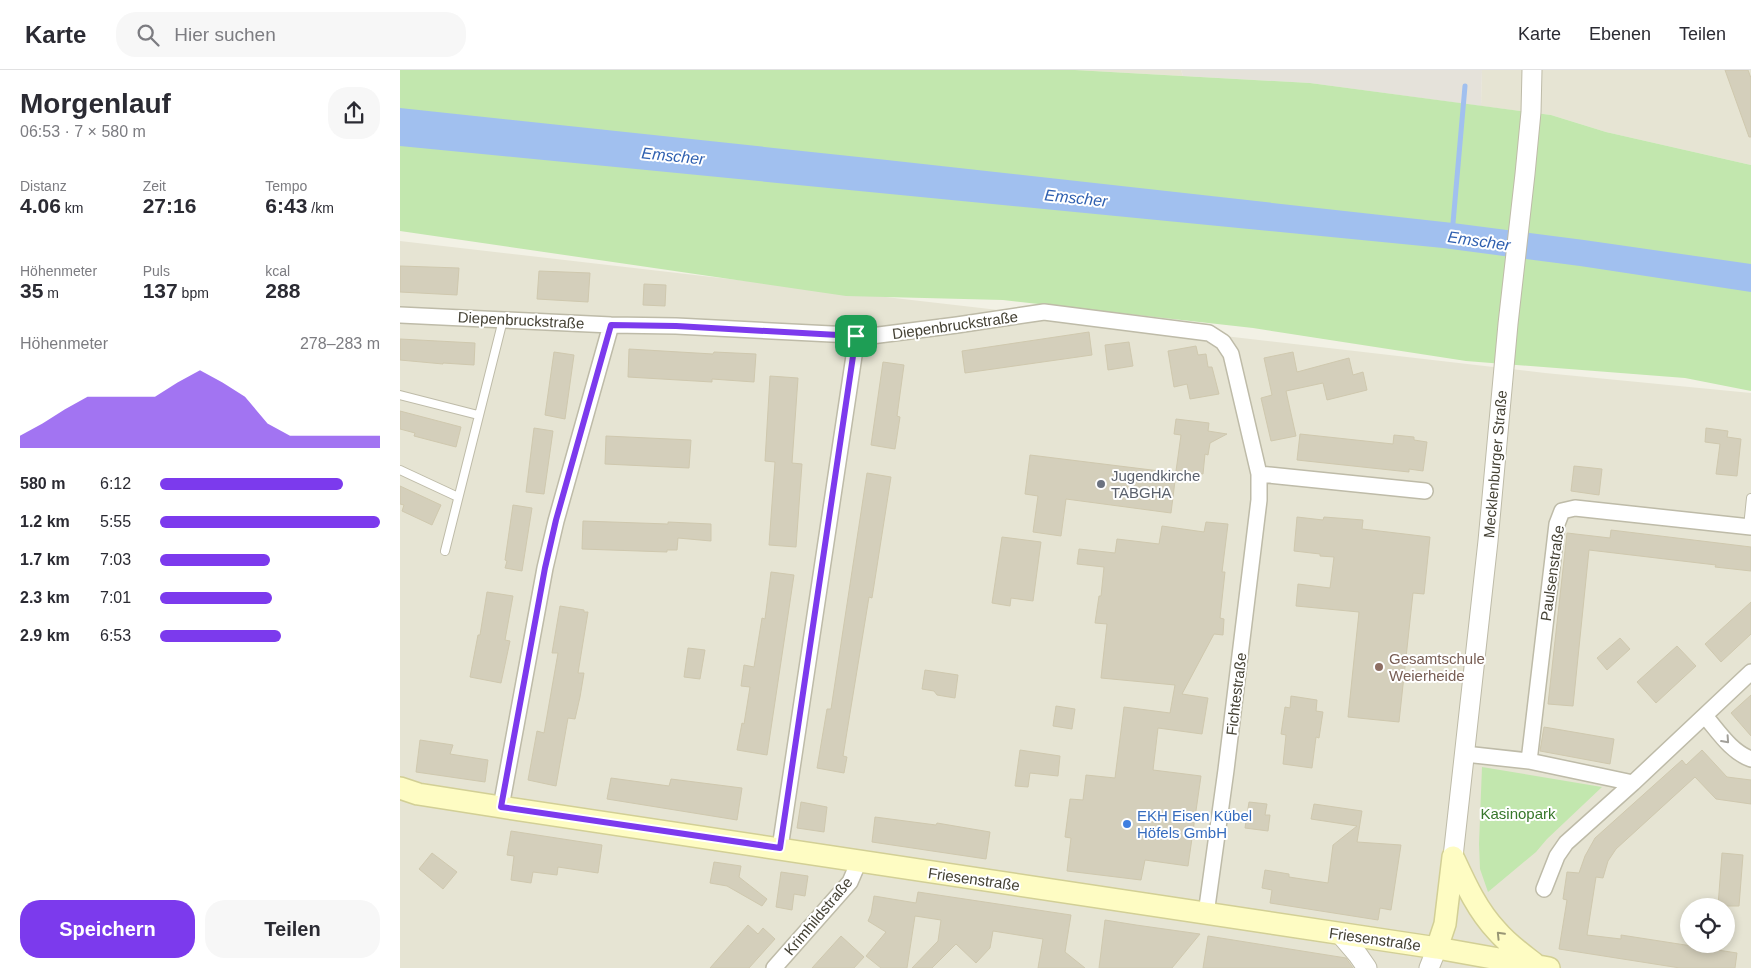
<!DOCTYPE html>
<html lang="de">
<head>
<meta charset="utf-8">
<style>
	:root { --surface:#fff; --page:#f7f7f7; --text:#2b2b33; --muted:#7c7c81; --line:#e1e1e2; --accent:#7c3aed }
	body { margin:0; font-family:Helvetica,sans-serif; background:var(--page); color:var(--text); height:100vh; display:flex; flex-direction:column; font-size:19px; white-space:nowrap }
	* { box-sizing:border-box; margin:0 }
	p { font-size:16px; color:var(--muted) }
	.icon { flex:none; width:28px; height:28px; fill:none; stroke:currentColor; stroke-width:2; stroke-linecap:round; stroke-linejoin:round }
	.map { position:relative; flex:1; overflow:hidden }
	.details { display:flex; flex-direction:column; background:var(--surface); width:400px }
	.details>* { flex:none }
	.tools { position:absolute; left:1280px; top:828px; display:grid; gap:10px }
	.tools a { display:grid; place-items:center; width:55px; height:55px; border-radius:50%; background:var(--surface); box-shadow:0 2px 8px #0003; font-size:25px }
	.pin { position:absolute; display:grid; place-items:center; width:42px; height:42px; color:#fff; margin:-21px; border-radius:10px; box-shadow:0 2px 8px #0006 }
	.round { display:grid; place-items:center; flex:none; width:52px; height:52px; border-radius:20px; background:var(--page) }
	.summary { display:flex; align-items:center; justify-content:space-between; height:85px; padding:0 20px }
	h1 { font-size:28px; font-weight:800; line-height:38px }
	.figures { display:grid; grid-template-columns:repeat(3,1fr); gap:8px; height:85px; padding:5px 20px }
	.figures div { display:grid; align-content:center }
	.figures b { font-size:21px; font-weight:800 }
	.figures small { font-size:14px; font-weight:400 }
	.figures p { font-size:14px }
	.chart { height:140px; padding:10px 20px }
	.chart p { display:flex; justify-content:space-between }
	.chart svg { width:100%; height:90px; margin-top:5px; fill:var(--accent); opacity:.7 }
	.button { display:flex; gap:10px; margin-top:auto; padding:10px 20px }
	.button a { flex:1; height:58px; border-radius:20px; background:var(--accent); color:#fff; font-size:20px; font-weight:800; line-height:58px; text-align:center }
	.button a+a { background:var(--page); color:var(--text) }
	ul { padding:0 20px; list-style:none; font-size:16px }
	li { display:grid; grid-template-columns:80px 60px 1fr; align-items:center; height:38px }
	li i { height:12px; border-radius:6px; background:var(--accent) }
	header { display:flex; align-items:center; gap:30px; box-sizing:border-box; height:70px; padding:0 25px; background:var(--surface); border-bottom:1px solid var(--line) }
	header strong { font-size:24px }
	nav { display:flex; gap:28px; margin-inline-start:auto; font-size:18px }
	.search { width:350px; height:45px; background:var(--page); display:flex; align-items:center; gap:12px; box-sizing:border-box; padding:0 18px; border-radius:20px; color:var(--muted); font-size:19px }
	main { display:flex; flex:1; min-height:0 }
	.map>svg:first-child { display:block }
	.residential { fill:#e6e4d3; fill-rule:evenodd }
	.industrial { fill:#e5e2da }
	.green { fill:#c2e7ae }
	.water { fill:#a1c0ef }
	.lines { fill:none; stroke-linecap:round; stroke-linejoin:round }
	.stream { stroke:#a1c0ef; stroke-width:5 }
	.building { fill:#d4cfbb; stroke:#cfc8ae }
	.service-casing { stroke:#bebba8; stroke-width:10 }
	.minor-casing { stroke:#bebba8; stroke-width:18 }
	.tertiary-casing { stroke:#bebba8; stroke-width:21 }
	.secondary-casing { stroke:#d2cf95; stroke-width:24 }
	.service { stroke:#fff; stroke-width:8 }
	.minor { stroke:#fff; stroke-width:15 }
	.tertiary { stroke:#fff; stroke-width:19 }
	.secondary { stroke:#fefcc3; stroke-width:21 }
	.oneway { stroke:#a2a09a }
	.oneway2 { stroke:#989675 }
	.route-casing { stroke:#fff; stroke-width:10 }
	.route { stroke:#7c3aed; stroke-width:6 }
	.worship-dot { fill:#6b7280; stroke:#fff; stroke-width:2 }
	.education-dot { fill:#8d6e63; stroke:#fff; stroke-width:2 }
	.shop-dot { fill:#3f7fe0; stroke:#fff; stroke-width:2 }
	.labels { text-anchor:middle; dominant-baseline:central; stroke-width:4; stroke-linejoin:round; paint-order:stroke }
	.street-label { font-size:15px; fill:#454235; stroke:#fff }
	.worship-label { font-size:15px; fill:#5b616d; stroke:#fff; text-anchor:start }
	.education-label { font-size:15px; fill:#785e54; stroke:#fff; text-anchor:start }
	.park-label { font-size:15px; fill:#367629; stroke:#fff }
	.shop-label { font-size:15px; fill:#366cbe; stroke:#fff; text-anchor:start }
	.water-label { font-size:16px; font-style:italic; fill:#2f60b0; stroke:#fff }
</style>
</head>
<body>
<header>
<strong>Karte</strong>
<div class="search"><svg class="icon" aria-label="search" viewBox="0 0 24 24"><circle cx="10" cy="10" r="6"/><path d="M15 15l6 6"/></svg>Hier suchen</div>
<nav><a>Karte</a><a>Ebenen</a><a>Teilen</a></nav>
</header>
<main>
<section class="details">
<div class="summary"><div><h1>Morgenlauf</h1><p>06:53 · 7 × 580 m</p></div><a class="round"><svg class="icon" aria-label="share" viewBox="0 0 24 24"><path d="M12 15V3M7 8l5-5 5 5M5 13v7h14v-7"/></svg></a></div>
<div class="figures">
<div><p>Distanz</p><b>4.06<small> km</small></b></div>
<div><p>Zeit</p><b>27:16</b></div>
<div><p>Tempo</p><b>6:43<small> /km</small></b></div>
</div>
<div class="figures">
<div><p>Höhenmeter</p><b>35<small> m</small></b></div>
<div><p>Puls</p><b>137<small> bpm</small></b></div>
<div><p>kcal</p><b>288</b></div>
</div>
<div class="chart"><p><span>Höhenmeter</span>278–283 m</p>
<svg viewBox="0 0 160 44" preserveAspectRatio="none"><path d="M0 44V38L10 32L20 25L30 19L40 19L50 19L60 19L70 12L80 6L90 12L100 19L110 32L120 38L130 38L140 38L150 38L160 38V44z"/></svg>
</div>
<ul>
<li><b>580 m</b>6:12<i style="width:83%"></i></li>
<li><b>1.2 km</b>5:55<i style="width:100%"></i></li>
<li><b>1.7 km</b>7:03<i style="width:50%"></i></li>
<li><b>2.3 km</b>7:01<i style="width:51%"></i></li>
<li><b>2.9 km</b>6:53<i style="width:55%"></i></li>
</ul>
<div class="button"><a>Speichern</a><a>Teilen</a></div>
</section>
<div class="map">
<svg width="1351" height="898" viewBox="0 0 1351 898">
	<rect width="100%" height="100%" fill="#f2f1e5"/>
	<path class="residential" d="M 675,0 L 781,0 L 783,6 Z
		M 1082,0 L 1351,0 L 1351,95 L 1206,62 L 1151,45 L 1081,36 Z
		M 0,171 L 1145,303 L 1351,323 L 1351,898 L 0,898 ZM 1289,836 L 1326,836 L 1326,874 L 1289,874 Z"/>
	<path class="industrial" d="M 781,0 L 1082,0 L 1081,36 L 910,13 L 783,6 Z"/>
	<path class="green" d="M 0,0 L 675,0 L 910,13 L 1151,45 L 1206,62 L 1351,95 L 1351,321 L 1285,308 L 1066,291 L 853,258 L 603,230 L 446,226 L 0,161 Z
		M 1082,697 L 1202,717 L 1147,769 L 1136,782 L 1088,822 L 1080,799 L 1079,774 Z"/>
	<path class="water" d="M 0,38 L 487,90 L 1053,153 L 1184,170 L 1351,194 L 1351,222 L 1180,196 L 1043,178 L 0,76 Z"/>
	<g class="lines">
		<path class="stream" d="M 1053,153 L 1065,16"/>
	</g>
	<path class="building" d="M 1325,0 L 1348,0 L 1351,8 L 1351,67 L 1349,67 Z
		M 0,196 L 59,198 L 57,225 L 0,222 Z
		M 139,201 L 190,203 L 188,232 L 137,229 Z
		M 244,214 L 266,215 L 265,236 L 243,235 Z
		M 689,262 L 692,285 L 565,303 L 562,281 Z
		M 0,269 L 75,273 L 74,295 L 43,293 L 43,294 L 0,290 Z
		M 729,272 L 733,296 L 708,300 L 705,275 Z
		M 796,276 L 798,285 L 806,284 L 808,297 L 812,297 L 819,324 L 790,329 L 787,314 L 774,317 L 768,281 Z
		M 229,279 L 313,284 L 314,282 L 356,284 L 354,312 L 312,309 L 312,312 L 228,307 Z
		M 154,282 L 174,285 L 165,349 L 145,345 Z
		M 893,282 L 897,302 L 949,288 L 953,305 L 963,302 L 967,320 L 927,330 L 923,313 L 886,321 L 896,366 L 871,371 L 861,328 L 872,325 L 864,288 Z
		M 483,292 L 504,295 L 497,346 L 500,347 L 495,379 L 471,375 Z
		M 370,306 L 398,308 L 392,393 L 402,394 L 396,477 L 369,475 L 375,392 L 365,391 Z
		M 0,341 L 61,357 L 56,377 L 14,366 L 15,363 L 0,359 Z
		M 776,349 L 809,353 L 808,361 L 827,364 L 810,373 L 808,385 L 805,384 L 803,404 L 776,401 L 781,365 L 774,364 Z
		M 134,358 L 153,361 L 144,424 L 126,422 Z
		M 1306,358 L 1328,361 L 1327,367 L 1341,369 L 1337,406 L 1316,404 L 1320,374 L 1305,372 Z
		M 900,364 L 993,374 L 994,365 L 1014,367 L 1014,370 L 1027,372 L 1023,401 L 1009,399 L 1009,402 L 897,390 Z
		M 206,366 L 291,370 L 289,398 L 205,394 Z
		M 630,385 L 776,403 L 771,443 L 666,429 L 661,466 L 633,462 L 638,426 L 625,424 Z
		M 1174,396 L 1202,399 L 1199,425 L 1171,421 Z
		M 467,403 L 491,407 L 472,528 L 469,527 L 443,686 L 447,687 L 444,703 L 417,698 L 427,639 L 431,639 Z
		M 0,416 L 41,435 L 32,455 L 2,441 L 4,435 L 0,434 Z
		M 113,435 L 132,438 L 122,501 L 105,498 L 107,491 L 105,490 Z
		M 897,447 L 923,450 L 924,447 L 963,450 L 962,459 L 1030,467 L 1024,524 L 1013,523 L 999,652 L 948,647 L 959,542 L 896,536 L 898,514 L 930,518 L 934,487 L 920,486 L 920,484 L 894,481 Z
		M 183,451 L 268,454 L 268,452 L 311,454 L 311,471 L 278,468 L 277,480 L 267,480 L 267,482 L 182,479 Z
		M 806,452 L 828,454 L 822,502 L 825,502 L 820,548 L 824,549 L 823,565 L 814,564 L 782,624 L 808,628 L 802,664 L 758,658 L 753,700 L 801,706 L 788,796 L 745,790 L 741,810 L 667,801 L 671,768 L 665,767 L 670,729 L 683,730 L 686,705 L 715,708 L 724,637 L 770,643 L 775,615 L 701,608 L 707,554 L 695,553 L 699,526 L 701,526 L 704,497 L 677,494 L 679,479 L 715,483 L 717,469 L 759,474 L 762,456 L 804,462 Z
		M 1211,460 L 1351,477 L 1351,501 L 1315,497 L 1316,495 L 1189,480 L 1173,636 L 1148,634 L 1167,463 L 1210,468 Z
		M 602,467 L 641,472 L 633,531 L 611,528 L 610,536 L 592,533 Z
		M 371,502 L 394,505 L 367,685 L 337,680 L 342,653 L 344,654 L 350,617 L 341,616 L 344,595 L 354,597 L 362,548 L 365,549 Z
		M 87,522 L 113,526 L 105,570 L 110,571 L 101,613 L 70,607 L 78,565 L 80,565 Z
		M 1351,532 L 1351,564 L 1321,592 L 1305,574 Z
		M 160,536 L 184,540 L 184,542 L 188,542 L 178,603 L 184,603 L 180,627 L 175,649 L 168,648 L 156,716 L 128,710 L 137,661 L 144,663 L 158,583 L 152,583 Z
		M 1220,568 L 1230,579 L 1207,600 L 1197,588 Z
		M 1277,576 L 1296,596 L 1256,633 L 1237,612 Z
		M 288,578 L 305,580 L 300,609 L 284,607 Z
		M 525,600 L 558,605 L 555,628 L 537,625 L 534,621 L 522,619 Z
		M 1351,625 L 1351,666 L 1331,643 Z
		M 891,626 L 917,630 L 916,641 L 923,642 L 919,668 L 916,667 L 912,698 L 883,694 L 886,665 L 881,664 L 885,637 L 890,638 Z
		M 656,636 L 675,639 L 672,659 L 653,656 Z
		M 1144,657 L 1214,669 L 1210,694 L 1140,681 Z
		M 20,670 L 53,675 L 50,684 L 88,690 L 85,712 L 16,702 Z
		M 620,680 L 660,686 L 658,706 L 630,703 L 628,717 L 615,716 Z
		M 1302,680 L 1327,707 L 1351,710 L 1351,734 L 1316,729 L 1295,707 L 1216,779 L 1208,791 L 1203,808 L 1196,807 L 1187,865 L 1221,869 L 1221,865 L 1337,883 L 1335,898 L 1280,898 L 1159,879 L 1167,830 L 1163,829 L 1167,802 L 1179,803 L 1185,786 L 1195,768 L 1282,690 L 1286,695 Z
		M 211,708 L 269,716 L 271,709 L 342,718 L 337,750 L 207,729 Z
		M 401,732 L 427,737 L 424,762 L 397,758 Z
		M 849,732 L 867,734 L 865,745 L 870,745 L 868,761 L 845,758 Z
		M 914,734 L 962,741 L 957,772 L 1001,775 L 991,840 L 980,838 L 978,850 L 870,833 L 872,820 L 862,818 L 865,800 L 889,804 L 889,807 L 928,813 L 933,775 L 957,756 L 911,749 Z
		M 475,747 L 536,755 L 537,753 L 590,762 L 586,789 L 472,772 Z
		M 111,761 L 202,775 L 198,803 L 158,797 L 157,805 L 133,802 L 131,813 L 111,810 L 114,786 L 107,785 Z
		M 32,783 L 57,802 L 43,819 L 19,799 Z
		M 1322,783 L 1343,785 L 1339,836 L 1318,836 Z
		M 314,792 L 341,796 L 339,807 L 367,829 L 362,836 L 327,816 L 310,813 Z
		M 381,802 L 408,806 L 405,826 L 394,824 L 392,840 L 376,837 Z
		M 518,822 L 671,845 L 665,882 L 685,898 L 638,898 L 643,869 L 593,861 L 590,878 L 576,893 L 556,874 L 532,898 L 512,898 L 538,871 L 541,850 L 515,846 L 507,898 L 481,898 L 466,886 L 486,862 L 468,851 L 471,844 L 474,826 L 516,833 Z
		M 705,850 L 736,855 L 800,864 L 772,898 L 699,898 Z
		M 348,855 L 358,864 L 363,858 L 375,869 L 349,898 L 310,898 Z
		M 441,866 L 464,887 L 454,898 L 412,898 Z
		M 808,866 L 946,888 L 953,898 L 803,898 Z"/>
	<g class="lines">
		<g class="service-casing">
			<path id="service" d="M 0,325 L 78,345
				M 0,400 L 58,427
				M 1348,457 L 1351,428
				M 45,481 L 103,250"/>
		</g>
		<g class="minor-casing">
			<path id="minor" d="M 0,245 L 211,255 L 276,256 L 471,266 L 557,255 L 644,242 L 809,263 L 823,272 L 831,284 L 859,404 L 859,430 L 826,700 L 806,844
				M 859,404 L 1025,421
				M 1305,646 C 1318,661 1331,682 1351,689
				M 1065,684 L 1129,691 L 1233,713
				M 1129,691 L 1157,454 L 1162,441 L 1175,438 L 1351,457
				M 101,737 L 145,498 L 156,451 L 211,255
				M 380,778 L 457,266
				M 1144,819 L 1157,786 L 1166,773 L 1233,713 L 1351,602
				M 374,898 L 450,812 L 459,791"/>
		</g>
		<g class="tertiary-casing">
			<path id="tertiary" d="M 1053,787 L 1088,471 L 1108,254 L 1125,104 L 1131,42 L 1132,0
				M 940,864 L 958,885 L 967,898
				M 1029,898 L 1037,878"/>
		</g>
		<g class="secondary-casing">
			<path id="secondary" d="M 0,718 L 18,724 L 101,737 L 1037,878 L 1149,898
				M 1053,787 C 1065,813 1077,840 1097,861 C 1108,874 1122,884 1135,894
				M 1037,878 L 1045,854 L 1053,787"/>
		</g>
		<use href="#service" class="service"/>
		<use href="#minor" class="minor"/>
		<use href="#tertiary" class="tertiary"/>
		<use href="#secondary" class="secondary"/>
	</g>
	<defs><path id="oneway-chevron" d="M-2-3.5L2.5 0L-2 3.5" fill="none" stroke-width="1.6" stroke-linecap="round" stroke-linejoin="round" transform="scale(1.25)"/></defs>
	<use class="oneway" href="#oneway-chevron" transform="translate(1326 670) rotate(48)"/>
	<use class="oneway2" href="#oneway-chevron" transform="translate(1100 865) rotate(-134)"/>
	<g class="lines">
		<g class="route-casing">
			<path id="route" d="M 211,255 L 276,256 L 456,266 L 380,778 L 101,737 L 145,498 L 156,450 Z"/>
		</g>
		<use href="#route" class="route"/>
	</g>
	<circle class="worship-dot" cx="701" cy="414" r="5"/>
	<circle class="education-dot" cx="979" cy="597" r="5"/>
	<circle class="shop-dot" cx="727" cy="754" r="5"/>
	<g class="labels">
		<g class="street-label">
			<text transform="translate(121 250) rotate(3)">Diepenbruckstraße</text>
			<text transform="translate(555 255) rotate(-8)">Diepenbruckstraße</text>
			<text transform="translate(1095 394) rotate(-85)">Mecklenburger Straße</text>
			<text transform="translate(1152 503) rotate(-82)">Paulsenstraße</text>
			<text transform="translate(836 624) rotate(-83)">Fichtestraße</text>
			<text transform="translate(574 809) rotate(8)">Friesenstraße</text>
			<text transform="translate(418 846) rotate(-50)">Krimhildstraße</text>
			<text transform="translate(975 869) rotate(8)">Friesenstraße</text>
		</g>
		<g class="worship-label">
			<text x="711" y="405">Jugendkirche<tspan x="711" dy="17">TABGHA</tspan></text>
		</g>
		<g class="education-label">
			<text x="989" y="588">Gesamtschule<tspan x="989" dy="17">Weierheide</tspan></text>
		</g>
		<g class="park-label">
			<text x="1118" y="743">Kasinopark</text>
		</g>
		<g class="shop-label">
			<text x="737" y="745">EKH Eisen Kübel<tspan x="737" dy="17">Höfels GmbH</tspan></text>
		</g>
		<g class="water-label">
			<text transform="translate(273 86) rotate(6)">Emscher</text>
			<text transform="translate(676 128) rotate(6)">Emscher</text>
			<text transform="translate(1079 171) rotate(8)">Emscher</text>
		</g>
	</g>
</svg>
<div class="tools">
<a><svg class="icon" aria-label="locate" viewBox="0 0 24 24"><circle cx="12" cy="12" r="6"/><path d="M12 2v4M12 18v4M2 12h4M18 12h4"/></svg></a>
</div>
<div class="pin" style="left:456px;top:266px;background:#1e9e55"><svg class="icon" aria-label="arrive" viewBox="0 0 24 24"><path d="M6 21V4h12l-3 4 3 4H6"/></svg></div>
</div>
</main>
</body>
</html>
